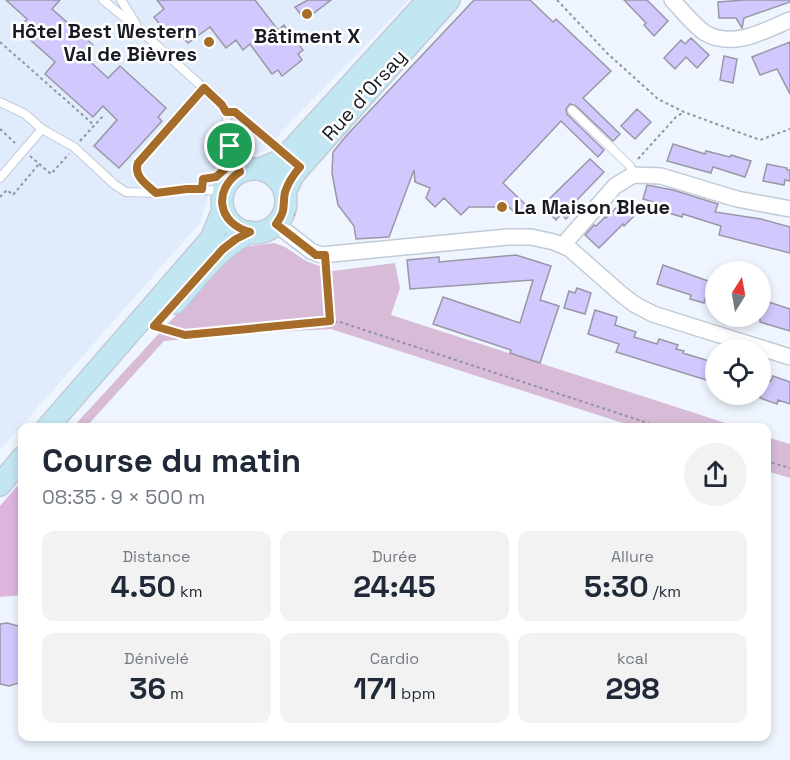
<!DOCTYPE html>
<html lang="fr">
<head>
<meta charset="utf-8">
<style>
	:root { --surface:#fff; --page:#f2f2f3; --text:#1f2937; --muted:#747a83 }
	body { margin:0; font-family:"Space Grotesk",sans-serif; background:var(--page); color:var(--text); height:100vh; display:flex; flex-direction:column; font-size:22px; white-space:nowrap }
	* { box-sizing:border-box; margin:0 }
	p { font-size:20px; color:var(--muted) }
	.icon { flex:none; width:33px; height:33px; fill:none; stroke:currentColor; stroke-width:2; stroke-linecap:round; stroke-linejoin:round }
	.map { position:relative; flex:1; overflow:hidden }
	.sheet { position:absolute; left:18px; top:423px; width:753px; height:318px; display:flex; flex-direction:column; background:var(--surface); border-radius:12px; box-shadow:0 3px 9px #0003 }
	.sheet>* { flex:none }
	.needle { width:39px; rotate:11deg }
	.tools { position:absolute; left:705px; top:261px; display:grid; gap:12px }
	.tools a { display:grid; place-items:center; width:66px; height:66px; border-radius:50%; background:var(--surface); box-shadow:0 3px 9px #0003; font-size:30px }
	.pin { position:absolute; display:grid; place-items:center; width:51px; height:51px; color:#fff; margin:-26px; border:3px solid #fff; border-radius:50%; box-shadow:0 2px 6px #0007 }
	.round { display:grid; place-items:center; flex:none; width:63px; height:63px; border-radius:32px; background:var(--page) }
	.summary { display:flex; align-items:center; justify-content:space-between; height:102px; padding:0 24px }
	h1 { font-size:33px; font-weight:600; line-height:45px }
	.figures { display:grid; grid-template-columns:repeat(3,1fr); gap:9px; height:102px; padding:6px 24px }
	.figures div { display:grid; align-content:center; border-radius:12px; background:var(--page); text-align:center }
	.figures b { font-size:30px; font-weight:600 }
	.figures small { font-size:16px; font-weight:400 }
	.figures p { font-size:16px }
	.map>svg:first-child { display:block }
	.built { fill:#e0ebfc }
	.green { fill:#d7bbd7 }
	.forest { fill:#deb4de }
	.building { fill:#d1c8fd; stroke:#9997a6; stroke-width:1.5 }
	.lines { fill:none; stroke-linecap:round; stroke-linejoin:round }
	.service-casing { stroke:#c1cad8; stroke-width:10 }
	.minor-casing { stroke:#c1cad8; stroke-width:18 }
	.secondary-casing { stroke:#c1cad8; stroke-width:24 }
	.path { stroke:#91969e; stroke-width:2; stroke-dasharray:3 3; stroke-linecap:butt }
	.service { stroke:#fff; stroke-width:8 }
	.minor { stroke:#fff; stroke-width:15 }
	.secondary { stroke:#c3e6f3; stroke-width:21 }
	.route-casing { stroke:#fff; stroke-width:12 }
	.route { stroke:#a56c2a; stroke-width:8 }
	.poi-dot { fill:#a56c2a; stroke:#fff; stroke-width:2 }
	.labels { text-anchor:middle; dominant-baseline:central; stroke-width:5; stroke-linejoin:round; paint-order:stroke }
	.poi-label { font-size:20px; font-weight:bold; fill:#171a20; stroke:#fff; text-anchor:end }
	.street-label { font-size:20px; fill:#171a20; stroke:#fff }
</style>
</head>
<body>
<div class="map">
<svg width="790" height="760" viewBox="0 0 790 760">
	<rect width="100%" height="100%" fill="#eff5fe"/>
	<path class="built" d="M 0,0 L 409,0 L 262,152 L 217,166 L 200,223 L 0,450 Z"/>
	<path class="green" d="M 274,243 L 285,247 L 306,261 L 333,271 L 395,263 L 400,288 L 391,315 L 738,427 L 635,427 L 331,329 L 237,334 L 164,341 L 86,427 L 72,428 L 234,252 L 243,247 Z
		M 766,437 L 790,444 L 790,478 L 767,471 Z"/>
	<path class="forest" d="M 20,483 L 22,488 L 22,595 L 0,597 L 0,506 Z"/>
	<path class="building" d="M 6,0 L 60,0 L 52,9 L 93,45 L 84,56 L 108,78 L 120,66 L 166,108 L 158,117 L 162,121 L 119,168 L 94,146 L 117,120 L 103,106 L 93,117 L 45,74 L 55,62 L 18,29 L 27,19 Z
		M 157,0 L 255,0 L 278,30 L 284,25 L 303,50 L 298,54 L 302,60 L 282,76 L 278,70 L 272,74 L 250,44 L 243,50 L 236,40 L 226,48 L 210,27 L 188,43 L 180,34 L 172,40 L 154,17 L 164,9 Z
		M 308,0 L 331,0 L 305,20 L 295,7 Z
		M 474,0 L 530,0 L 553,22 L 556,19 L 611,71 L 583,98 L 620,134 L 613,141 L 576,106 L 570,104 L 566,109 L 567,114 L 604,150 L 598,157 L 561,121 L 503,183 L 527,206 L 518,216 L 509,207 L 469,207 L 461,215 L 444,198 L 435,207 L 426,198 L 430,188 L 415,182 L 414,170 L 389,237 L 356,239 L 354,226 L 338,205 L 332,173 L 333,152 L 346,136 Z
		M 624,0 L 647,0 L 668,21 L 654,36 L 644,25 L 646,23 Z
		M 744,0 L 790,0 L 790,2 L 744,18 L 742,28 L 736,18 L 719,18 L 718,2 Z
		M 691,38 L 709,55 L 697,68 L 686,57 L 675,69 L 664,58 L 681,40 L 685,44 Z
		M 790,42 L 790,94 L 777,69 L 760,75 L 752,57 Z
		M 724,56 L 737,59 L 733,83 L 720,80 Z
		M 637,109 L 651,122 L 635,139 L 621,126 Z
		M 673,144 L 705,154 L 706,151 L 730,157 L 731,155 L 751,161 L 745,177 L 713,167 L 711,173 L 667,161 Z
		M 590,159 L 604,172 L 576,201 L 579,205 L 566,219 L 561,214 L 556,220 L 542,206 Z
		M 767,164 L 787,168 L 787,170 L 790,170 L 790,181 L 785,180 L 784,185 L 763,181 Z
		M 647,185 L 673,190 L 718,204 L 715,212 L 761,219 L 790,227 L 790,253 L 719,235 L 721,226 L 683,214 L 682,217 L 659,210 L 661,204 L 643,199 Z
		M 621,203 L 634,216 L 624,226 L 623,224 L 599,248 L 585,235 L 594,225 L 596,226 L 605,217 L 606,218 Z
		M 516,255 L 551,266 L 540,300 L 559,306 L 540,363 L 510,353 L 511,350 L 433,324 L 443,297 L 520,323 L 533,280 L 410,289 L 407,260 L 439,257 L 439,262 Z
		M 663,265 L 711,282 L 704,303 L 690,299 L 691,295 L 657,284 Z
		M 577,288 L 591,293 L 585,314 L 564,308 L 569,291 L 575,293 Z
		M 760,299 L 790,309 L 790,331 L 760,322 Z
		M 595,310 L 617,317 L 615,325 L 636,332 L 634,337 L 657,344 L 659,339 L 678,345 L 676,349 L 684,351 L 683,353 L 716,363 L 716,383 L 616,352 L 619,344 L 588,334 Z
		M 773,376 L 790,382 L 790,404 L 778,400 L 777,404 L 760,398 L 760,378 L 771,381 Z
		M 7,623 L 22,627 L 22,682 L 9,686 L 0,684 L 0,624 Z"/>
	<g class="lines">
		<g class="service-casing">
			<path id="service" d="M 103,0 L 141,31 L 222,105 L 226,112 L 230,146 L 240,172
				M 121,0 L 136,24
				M 0,102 L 25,114 L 42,129 L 74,147 L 115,185 L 126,192 L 156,193 L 187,189 L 223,191
				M 572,110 L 630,166 L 633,175
				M 0,178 L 42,129
				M 156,193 C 147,185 133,176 138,163 L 204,88"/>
		</g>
		<g class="minor-casing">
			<path id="minor" d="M 672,0 C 682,10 693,25 705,33 C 733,49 764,31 790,20
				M 276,224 L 311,251 L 321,255 L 508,237 L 531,237 L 554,242 L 570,249 L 620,293 L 634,304 L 653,314 L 790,357
				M 563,245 L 615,186 L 633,175 L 661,176 L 737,199 L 790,209"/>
		</g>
		<g class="secondary-casing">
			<path id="secondary" d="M 260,169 L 275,163 L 286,156 L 428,0
				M222 201a32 32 0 1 1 64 0a32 32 0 1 1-64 0Z
				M 285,193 L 292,177 L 300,167 L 449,0
				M 175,303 C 198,277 219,247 250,232
				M 47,428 L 211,239 L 223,210
				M 0,485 L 22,458"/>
		</g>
		<path class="path" d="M 557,0 L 608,54 L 658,99 L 684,112 L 760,140 L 790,129
			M 0,42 L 94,125
			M 237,113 L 274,145
			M 0,129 L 15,143
			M 80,141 L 103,116
			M 30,156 L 51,174 L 69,154
			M 638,159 L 676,117 L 684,112
			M 208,179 L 221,174 L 226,166
			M 0,197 L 7,190 L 13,195 L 39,164
			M 294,207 L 294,219
			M 325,267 L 330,321
			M 156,326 L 185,335 L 321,321 L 340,322 L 663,428
			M 766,461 L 790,468"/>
		<use href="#service" class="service"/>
		<use href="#minor" class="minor"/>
		<use href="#secondary" class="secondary"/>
	</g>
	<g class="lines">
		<g class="route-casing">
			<path id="route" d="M 204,88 L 222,105 L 226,112 L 235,112 L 300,167 C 294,174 288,183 285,192 C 282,207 287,209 276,224 L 316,255 L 325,255 L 330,321 L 185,335 L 154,326 L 223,249 L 236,239 L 250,232 C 218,224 212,190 240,172 L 230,146 L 222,149 L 226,168 L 216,177 L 203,179 L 202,189 L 187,189 L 156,193 C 147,185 133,176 138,163 Z"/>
		</g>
		<use href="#route" class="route"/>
	</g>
	<g class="poi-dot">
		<circle cx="307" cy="14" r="6"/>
		<circle cx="209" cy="42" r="6"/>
		<circle cx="502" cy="207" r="6"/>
	</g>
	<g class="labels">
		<g class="poi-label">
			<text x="197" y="31">Hôtel Best Western<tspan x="197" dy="23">Val de Bièvres</tspan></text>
			<text x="307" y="36" text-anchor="middle">Bâtiment X</text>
			<text x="514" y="207" text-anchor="start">La Maison Bleue</text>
		</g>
		<g class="street-label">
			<text transform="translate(364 95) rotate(-48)">Rue d'Orsay</text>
		</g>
	</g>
</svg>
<div class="tools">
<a><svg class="needle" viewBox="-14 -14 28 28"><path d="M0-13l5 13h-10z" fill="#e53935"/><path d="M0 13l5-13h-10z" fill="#747a83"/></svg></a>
<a><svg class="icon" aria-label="locate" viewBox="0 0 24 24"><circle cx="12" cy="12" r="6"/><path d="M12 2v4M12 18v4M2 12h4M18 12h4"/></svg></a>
</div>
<div class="pin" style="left:230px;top:146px;background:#1e9e55"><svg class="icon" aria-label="arrive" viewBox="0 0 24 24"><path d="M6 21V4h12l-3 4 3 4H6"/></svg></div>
<section class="sheet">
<div class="summary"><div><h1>Course du matin</h1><p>08:35 · 9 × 500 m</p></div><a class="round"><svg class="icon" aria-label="share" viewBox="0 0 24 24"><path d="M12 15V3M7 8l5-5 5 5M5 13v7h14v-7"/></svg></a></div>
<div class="figures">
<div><p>Distance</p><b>4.50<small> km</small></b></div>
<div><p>Durée</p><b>24:45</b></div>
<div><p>Allure</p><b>5:30<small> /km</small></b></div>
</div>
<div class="figures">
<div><p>Dénivelé</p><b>36<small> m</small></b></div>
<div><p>Cardio</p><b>171<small> bpm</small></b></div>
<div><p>kcal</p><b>298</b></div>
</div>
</section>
</div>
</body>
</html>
